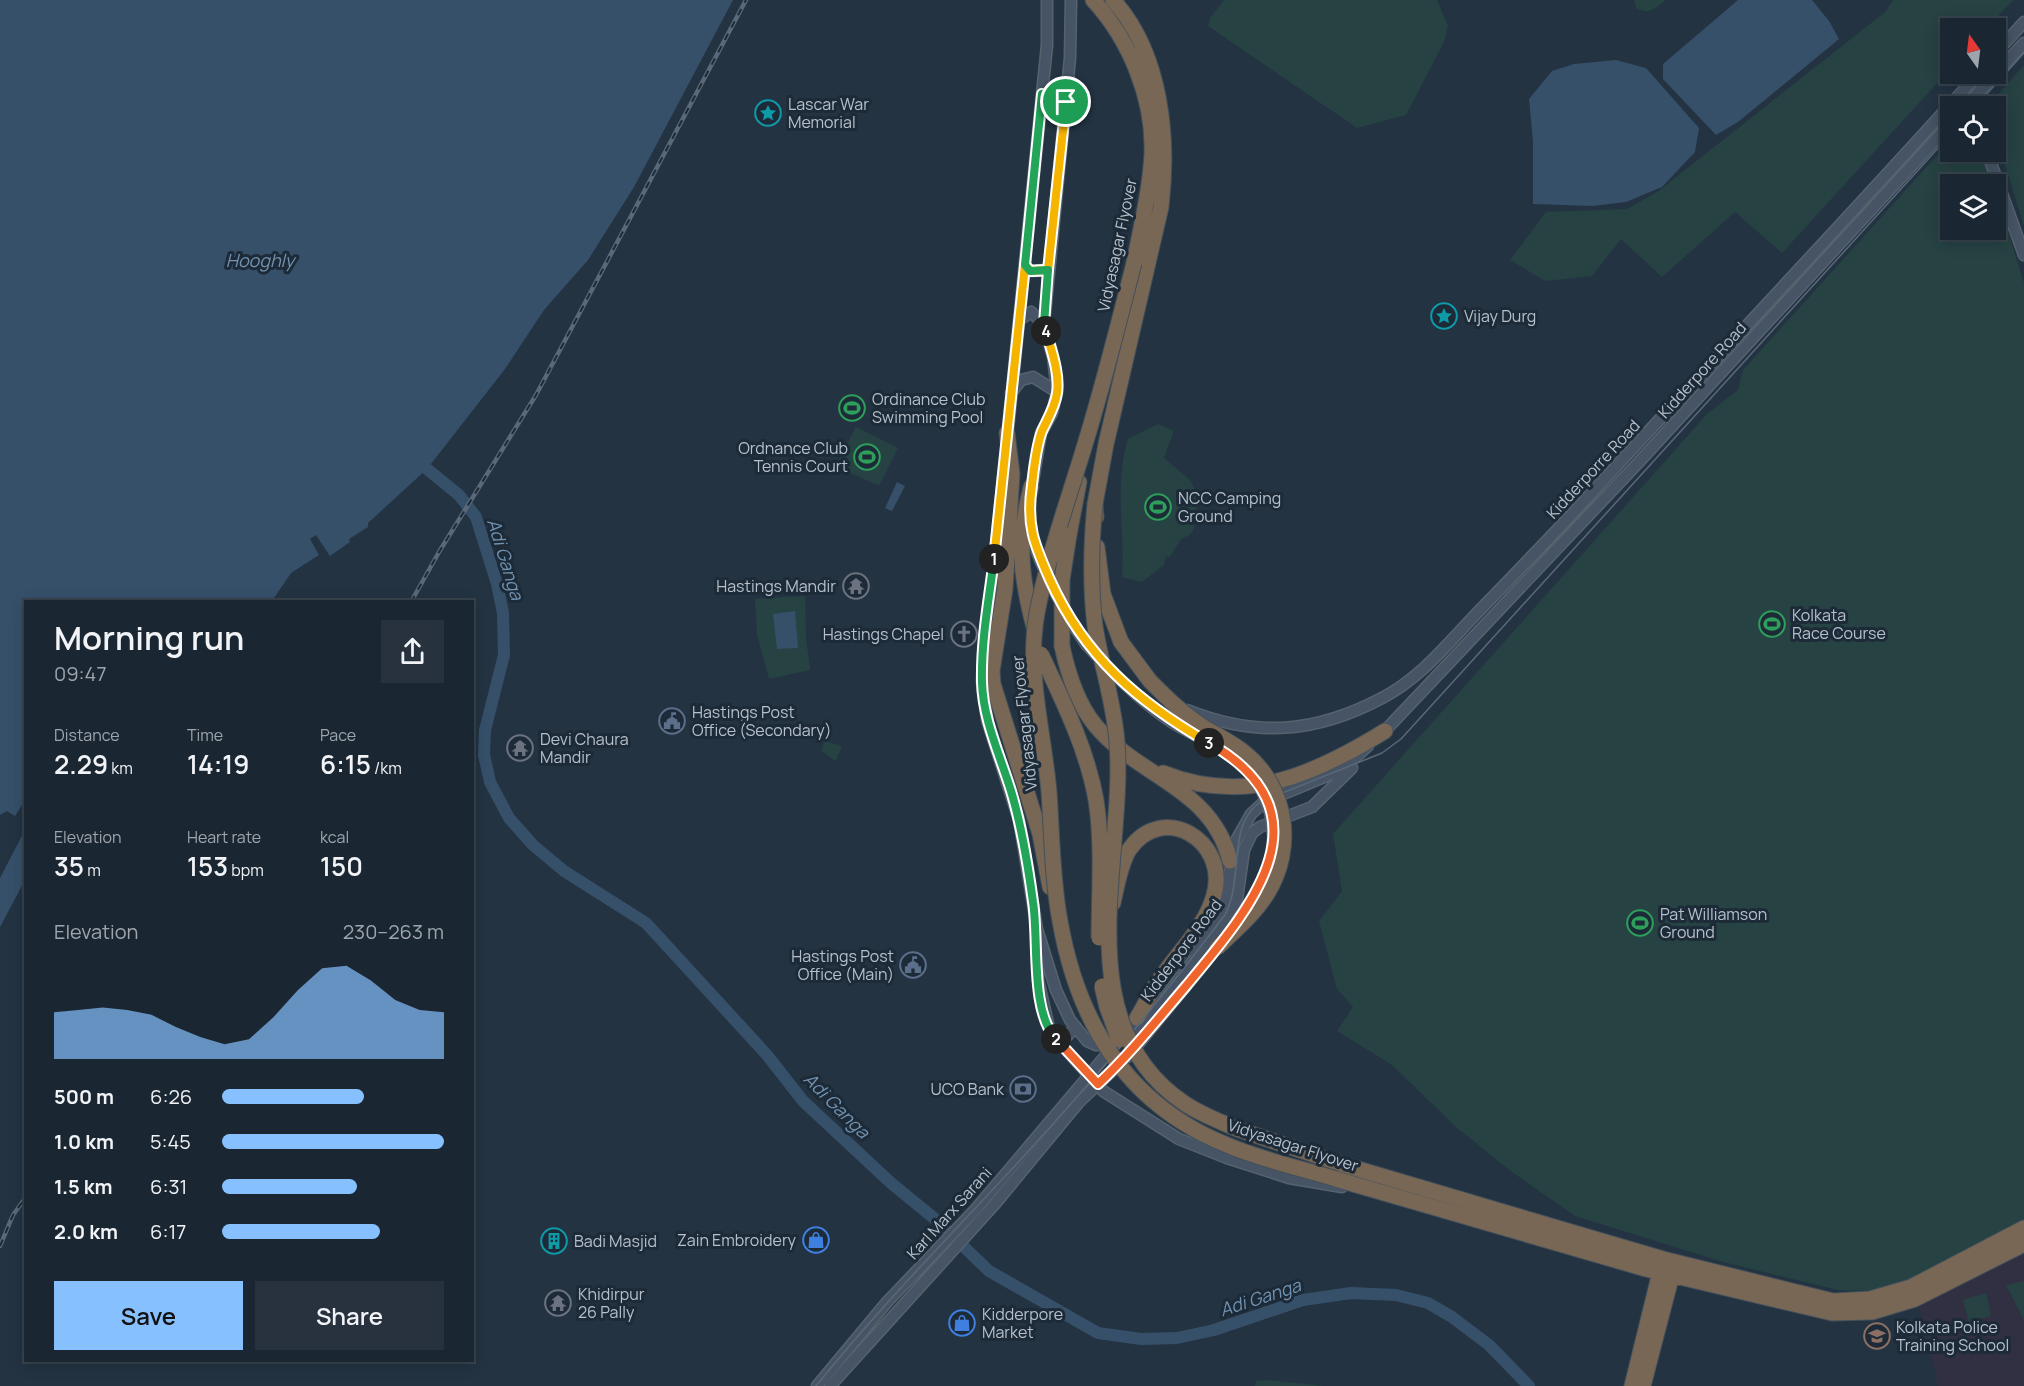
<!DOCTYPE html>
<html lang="en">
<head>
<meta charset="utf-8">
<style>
	:root { --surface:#1a2632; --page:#27323e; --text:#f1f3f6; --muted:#9fa5ac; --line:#38434d; --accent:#87c0ff }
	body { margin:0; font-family:Manrope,sans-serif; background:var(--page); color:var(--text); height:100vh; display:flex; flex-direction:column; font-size:22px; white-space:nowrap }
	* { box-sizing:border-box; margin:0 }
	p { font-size:20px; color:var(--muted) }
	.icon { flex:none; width:33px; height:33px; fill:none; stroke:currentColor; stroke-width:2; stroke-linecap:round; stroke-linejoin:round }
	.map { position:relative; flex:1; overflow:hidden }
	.sheet { position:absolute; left:24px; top:600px; width:450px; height:762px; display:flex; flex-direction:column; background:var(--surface); border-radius:0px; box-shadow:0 3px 15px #0003,0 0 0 2px var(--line) }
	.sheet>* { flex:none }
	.needle { width:39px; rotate:346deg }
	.tools { position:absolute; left:1940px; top:18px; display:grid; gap:12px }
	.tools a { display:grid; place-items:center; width:66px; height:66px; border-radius:0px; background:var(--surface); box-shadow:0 3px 15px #0003,0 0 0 2px var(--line); font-size:30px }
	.pin { position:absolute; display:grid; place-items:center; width:51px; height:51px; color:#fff; margin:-26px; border:3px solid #fff; border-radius:50%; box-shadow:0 2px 6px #0007 }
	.km { position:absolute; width:30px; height:30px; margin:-15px; border-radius:50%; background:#222; color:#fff; font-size:16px; line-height:30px; text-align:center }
	.round { display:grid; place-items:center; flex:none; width:63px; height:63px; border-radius:0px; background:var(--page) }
	.summary { display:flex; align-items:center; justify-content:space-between; height:102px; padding:0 30px }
	h1 { font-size:33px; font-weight:600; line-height:45px }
	.figures { display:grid; grid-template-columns:repeat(3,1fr); gap:9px; height:102px; padding:6px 30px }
	.figures div { display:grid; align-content:center }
	.figures b { font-size:26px; font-weight:600 }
	.figures small { font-size:16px; font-weight:400 }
	.figures p { font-size:16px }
	.chart { height:168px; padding:12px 30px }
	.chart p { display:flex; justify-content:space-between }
	.chart svg { width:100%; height:108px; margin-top:6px; fill:var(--accent); opacity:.7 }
	.cta { display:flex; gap:12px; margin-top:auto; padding:12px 30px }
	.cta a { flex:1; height:69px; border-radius:0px; background:var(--accent); color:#111; font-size:24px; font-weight:600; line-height:69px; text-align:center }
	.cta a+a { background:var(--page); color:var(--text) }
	ul { padding:0 30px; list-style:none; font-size:20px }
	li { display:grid; grid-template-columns:96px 72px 1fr; align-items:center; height:45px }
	li i { height:15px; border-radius:8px; background:var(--accent) }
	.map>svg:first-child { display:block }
	.medical { fill:#313042 }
	.green { fill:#264243 }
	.water { fill:#36506a }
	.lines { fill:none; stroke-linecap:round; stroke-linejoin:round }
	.river { stroke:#36506a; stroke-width:12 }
	.secondary-casing { stroke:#56636f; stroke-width:13 }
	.highway-casing { stroke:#43505c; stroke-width:17 }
	.secondary { stroke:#465465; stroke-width:10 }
	.highway { stroke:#786754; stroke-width:15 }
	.tram { stroke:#5a6979; stroke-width:1.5 }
	.rail-casing { stroke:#5a6979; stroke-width:4.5 }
	.rail { stroke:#1d2a37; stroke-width:2; stroke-dasharray:7; stroke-linecap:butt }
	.secondary-bridge-casing { stroke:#56636f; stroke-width:13; stroke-linecap:butt }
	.highway-bridge-casing { stroke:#43505c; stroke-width:17; stroke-linecap:butt }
	.secondary-bridge { stroke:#465465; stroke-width:10 }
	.highway-bridge { stroke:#786754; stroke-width:15 }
	.split-1-casing { stroke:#fff; stroke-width:12 }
	.split-2-casing { stroke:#fff; stroke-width:12 }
	.split-3-casing { stroke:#fff; stroke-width:12 }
	.split-4-casing { stroke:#fff; stroke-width:12 }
	.split-5-casing { stroke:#fff; stroke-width:12 }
	.split-1 { stroke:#f5b400; stroke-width:8 }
	.split-2 { stroke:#22a559; stroke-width:8 }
	.split-3 { stroke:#f0652b; stroke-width:8 }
	.split-4 { stroke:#f5b400; stroke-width:8 }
	.split-5 { stroke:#22a559; stroke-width:8 }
	.labels { text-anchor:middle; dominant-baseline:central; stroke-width:6; stroke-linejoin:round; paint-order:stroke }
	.poi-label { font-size:16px; fill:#b5c0cc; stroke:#1d2a37; text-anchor:start }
	.street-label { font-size:16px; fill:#b5c0cc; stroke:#1d2a37 }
	.water-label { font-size:18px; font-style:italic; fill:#7293b1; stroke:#1d2a37 }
</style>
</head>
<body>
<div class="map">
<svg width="2024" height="1386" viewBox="0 0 2024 1386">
	<rect width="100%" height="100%" fill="#233342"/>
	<path class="medical" d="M 2024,1249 L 2024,1386 L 1938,1386 L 1918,1301 Z"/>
	<path class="green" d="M 1224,0 L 1437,0 L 1448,26 L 1444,42 L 1406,115 L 1357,128 L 1208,26 L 1210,18 Z
		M 1634,0 L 1665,0 L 1665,1 C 1654,9 1649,15 1636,8 Z
		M 1893,0 L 2013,0 L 1987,28 L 1950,28 L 1950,69 L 1782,253 L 1735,212 L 1662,277 L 1621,239 L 1592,276 L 1545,281 L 1510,260 L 1546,212 L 1627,209 L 1657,192 L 1885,12 Z
		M 2024,65 L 2024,226 L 1995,132 L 1995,106 L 1988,106 Z
		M 1950,141 L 1950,152 L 1983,152 L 1993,184 L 1950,184 L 1950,230 L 1995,230 L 1995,190 L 2024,283 L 2024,1223 L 1909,1281 L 1875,1291 L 1838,1290 L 1723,1262 L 1575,1216 L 1512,1172 L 1456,1127 L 1392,1065 L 1337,1031 L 1353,1007 L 1337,989 L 1319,921 L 1342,891 L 1333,834 L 1707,414 L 1738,390 L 1743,370 Z
		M 1158,424 L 1174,431 L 1164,458 L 1190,480 L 1198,495 L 1194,529 L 1190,535 L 1181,539 L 1170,557 L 1166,556 L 1164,565 L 1142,582 L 1122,577 C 1125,530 1114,485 1128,439 Z
		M 856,427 L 898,448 L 879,486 L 836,466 Z
		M 805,596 L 806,637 L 810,670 L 769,679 L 757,634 L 755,599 Z
		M 825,741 L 842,746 L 836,761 L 821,751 Z
		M 2024,1281 L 2024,1320 L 2006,1285 Z
		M 1986,1293 L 1991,1316 L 1969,1322 L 1963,1300 Z
		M 1267,1380 L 1315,1385 L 1323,1386 L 1255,1386 L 1256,1381 Z"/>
	<path class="water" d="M 0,0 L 733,0 L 634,187 L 588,260 L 544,310 L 505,369 L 427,469 L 368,523 L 368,527 L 349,539 L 350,542 L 330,556 L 316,535 L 310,539 L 319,555 L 291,573 L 272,601 L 26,602 L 25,800 L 15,816 L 7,811 L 0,815 Z
		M 1738,0 L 1812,0 L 1829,21 L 1839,39 L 1738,122 L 1716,135 L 1663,79 L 1663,64 Z
		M 1616,60 L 1646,68 L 1699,128 L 1695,152 L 1662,187 L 1626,202 L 1593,206 L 1533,204 L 1533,141 L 1529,99 L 1552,71 L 1574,64 Z
		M 897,482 L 905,486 L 892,511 L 885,508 Z
		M 795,611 L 798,648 L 777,649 L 773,614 Z
		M 25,830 L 25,880 L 0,927 L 0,878 Z"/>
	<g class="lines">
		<path class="river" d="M 427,469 L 459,495 L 476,517 L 497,584 L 503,613 L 504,655 L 485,730 L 484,755 L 490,782 L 509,818 L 533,845 L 564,871 L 646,923 L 767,1055 L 803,1101 L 891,1183 L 935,1219 L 989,1271 L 1098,1333 L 1141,1339 L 1177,1338 L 1214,1330 L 1303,1300 L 1351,1293 L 1396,1295 L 1428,1303 L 1452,1317 L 1489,1345 L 1529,1386"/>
		<g class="secondary-casing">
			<path id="secondary" d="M 1995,54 L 2024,22
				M 1042,94 L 1066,102
				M 1966,106 L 2024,43
				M 1987,152 L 2024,255
				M 1025,265 L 1030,271 L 1048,270
				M 1019,320 L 1031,312 L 1044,324
				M 1011,393 L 1021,380 L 1033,377 L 1057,392
				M 1007,439 L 1047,45 L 1047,0
				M 1005,460 L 982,682 L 987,720 L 1019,820 L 1037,929 L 1056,990 L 1070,1020 L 1087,1041 L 1096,1045 L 1109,1045
				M 1031,493 L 1041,433 L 1052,413 L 1057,392 L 1053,357 L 1044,324 L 1070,58 L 1071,0
				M 1030,518 C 1028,549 1068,618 1086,644
				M 1187,710 C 1257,738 1316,733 1382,698 C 1421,678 1448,643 1478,612 C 1514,575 1550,538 1585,500 C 1716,358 1849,217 1978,74
				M 1380,736 L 1638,463 L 1950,124
				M 1037,942 L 1038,980 L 1050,1032 L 1103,1091 L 1179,1139 L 1227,1158 L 1289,1178 L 1342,1187
				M 1191,950 L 1219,914 L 1226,900 L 1233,846 L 1251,814 L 1264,802 L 1341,770 L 1368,746
				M 1060,1043 L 1076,1027
				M 1129,1044 L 1230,913 L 1237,899 L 1244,850 L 1252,833 L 1260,827 L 1312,807 L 1352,768
				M 817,1386 L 887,1302 L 975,1210 L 1141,1014
				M 830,1386 L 994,1205 L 1079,1102 L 1131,1053 L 1217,948"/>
		</g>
		<g class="highway-casing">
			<path id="highway" d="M 1093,0 C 1130,40 1154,99 1152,154 C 1150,191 1141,227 1134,263
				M 1007,433 L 1012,474 L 1005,589 L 992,671 L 993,684 L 1040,834 L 1050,887
				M 1031,487 C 1017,543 1020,575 1035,631
				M 1096,517 L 1095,504 L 1106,444 L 1161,207 C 1169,139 1162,54 1113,0
				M 1069,535 L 1079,482
				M 1097,547 L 1103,594 L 1121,642 L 1150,681
				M 1062,646 C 1068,674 1077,703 1095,725 C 1139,778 1212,787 1230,861
				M 1163,773 C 1245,806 1314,775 1385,731
				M 1113,903 C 1117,886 1120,865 1129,850 C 1162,801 1229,840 1214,895 C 1206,926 1178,952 1160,979 C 1151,991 1145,1005 1137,1018
				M 1237,1129 L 1341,1164 L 1663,1259 L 1833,1301 L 1870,1299 L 1911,1287 L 2024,1228
				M 1336,1179 L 1646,1269 L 1832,1313 L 1872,1312 L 1915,1299 L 2024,1244
				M 1632,1386 L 1662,1264
				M 1643,1386 L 1674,1267"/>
		</g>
		<use href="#secondary" class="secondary"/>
		<use href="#highway" class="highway"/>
		<path class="tram" d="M 1976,106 L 2024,53
			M 816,1386 C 882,1304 953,1233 1024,1156 C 1095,1079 1162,998 1225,915 C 1245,876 1226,827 1260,802 L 1382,753 L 1401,739 L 1950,135"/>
		<g class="rail-casing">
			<path id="rail" d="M 411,602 L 439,552 L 536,395 L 746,0
				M 0,1246 L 13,1215 L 26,1197"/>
		</g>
		<use href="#rail" class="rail"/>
		<g class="secondary-bridge-casing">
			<path id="secondary-bridge" d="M 1086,644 C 1112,672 1138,699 1170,721 C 1189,734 1212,741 1230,754 C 1266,781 1281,823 1269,867 C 1263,887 1248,905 1236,922"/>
		</g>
		<g class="highway-bridge-casing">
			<path id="highway-bridge" d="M 1134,263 C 1119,322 1104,382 1086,441 C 1069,498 1048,555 1037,613 C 1026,673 1044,733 1049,792 C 1052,834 1052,879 1060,921 C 1078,1024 1128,1105 1227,1145 C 1262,1160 1300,1168 1336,1179
				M 1095,504 C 1091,545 1090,585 1095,626 C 1101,665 1114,702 1117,742 C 1126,859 1064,1022 1184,1103 C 1200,1114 1219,1121 1237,1129
				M 1062,646 L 1062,580 L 1069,535
				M 1041,654 C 1063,701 1087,749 1096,800 C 1103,845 1099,893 1099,938
				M 1150,681 C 1166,697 1182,713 1202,726 C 1216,735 1232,742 1245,753 C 1287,787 1296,848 1267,894 C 1254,915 1234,931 1217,948
				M 1102,986 L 1107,1007 L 1119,1040"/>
		</g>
		<use href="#secondary-bridge" class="secondary-bridge"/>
		<use href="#highway-bridge" class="highway-bridge"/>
	</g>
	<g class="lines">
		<g class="split-1-casing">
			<path id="split-1" d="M 994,559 L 1025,265 L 1030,271 L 1048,270 L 1066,102"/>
		</g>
		<g class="split-2-casing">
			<path id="split-2" d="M 994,559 C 989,599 981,641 982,682 C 983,720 1000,755 1011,791 C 1022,827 1028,865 1033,902 C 1039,940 1030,1011 1056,1039"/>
		</g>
		<g class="split-3-casing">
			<path id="split-3" d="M 1056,1039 L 1098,1084 C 1130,1054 1157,1020 1186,986 C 1250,909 1334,814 1209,743"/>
		</g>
		<g class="split-4-casing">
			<path id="split-4" d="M 1046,331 C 1051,350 1060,373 1057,393 C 1055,407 1048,418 1042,431 C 1036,447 1034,468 1032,485 C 1026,525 1034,544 1050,580 C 1085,657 1138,702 1209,743"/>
		</g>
		<g class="split-5-casing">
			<path id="split-5" d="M 1046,331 L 1044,324 L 1048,270 L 1030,271 L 1025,265 L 1042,94 L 1066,102"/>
		</g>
		<use href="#split-1" class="split-1"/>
		<use href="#split-2" class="split-2"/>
		<use href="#split-3" class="split-3"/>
		<use href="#split-4" class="split-4"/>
		<use href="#split-5" class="split-5"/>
	</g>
	<defs>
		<g id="sight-ring" transform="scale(1.35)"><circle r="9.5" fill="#1d2a37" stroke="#0f9aa8" stroke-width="1.5"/><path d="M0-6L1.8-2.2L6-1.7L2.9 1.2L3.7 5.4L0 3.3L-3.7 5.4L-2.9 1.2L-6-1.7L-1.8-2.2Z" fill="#0f9aa8"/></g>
		<g id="stadium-ring" transform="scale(1.35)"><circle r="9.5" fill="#1d2a37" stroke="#2e9e5b" stroke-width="1.5"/><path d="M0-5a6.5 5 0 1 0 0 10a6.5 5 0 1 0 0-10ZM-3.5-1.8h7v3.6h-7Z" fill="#2e9e5b"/></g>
		<g id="temple-ring" transform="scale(1.35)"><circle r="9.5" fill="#1d2a37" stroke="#6b7280" stroke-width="1.5"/><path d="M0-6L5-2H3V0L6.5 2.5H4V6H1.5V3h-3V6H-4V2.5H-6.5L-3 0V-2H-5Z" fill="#6b7280"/></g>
		<g id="church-ring" transform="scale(1.35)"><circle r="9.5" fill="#1d2a37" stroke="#6b7280" stroke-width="1.5"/><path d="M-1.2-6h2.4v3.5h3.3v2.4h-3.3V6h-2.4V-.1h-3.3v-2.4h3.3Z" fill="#6b7280"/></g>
		<g id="civic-ring" transform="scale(1.35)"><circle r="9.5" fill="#1d2a37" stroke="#5c6f8a" stroke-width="1.5"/><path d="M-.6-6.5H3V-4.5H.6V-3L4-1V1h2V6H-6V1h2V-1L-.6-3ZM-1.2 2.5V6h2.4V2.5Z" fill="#5c6f8a"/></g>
		<g id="bank-ring" transform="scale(1.35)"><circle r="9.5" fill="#1d2a37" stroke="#5c6f8a" stroke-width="1.5"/><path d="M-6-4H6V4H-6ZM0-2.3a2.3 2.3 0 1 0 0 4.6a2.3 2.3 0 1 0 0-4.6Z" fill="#5c6f8a"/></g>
		<g id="shop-ring" transform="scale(1.35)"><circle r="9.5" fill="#1d2a37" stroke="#3f7fe0" stroke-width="1.5"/><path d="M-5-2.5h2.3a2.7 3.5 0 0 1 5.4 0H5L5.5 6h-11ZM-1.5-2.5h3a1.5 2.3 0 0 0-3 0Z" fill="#3f7fe0"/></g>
		<g id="building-ring" transform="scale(1.35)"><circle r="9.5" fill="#1d2a37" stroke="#0f9aa8" stroke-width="1.5"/><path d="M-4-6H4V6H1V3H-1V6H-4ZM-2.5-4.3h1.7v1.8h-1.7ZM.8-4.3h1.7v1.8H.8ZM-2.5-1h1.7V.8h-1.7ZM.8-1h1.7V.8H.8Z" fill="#0f9aa8"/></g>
		<g id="university-ring" transform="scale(1.35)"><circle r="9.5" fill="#1d2a37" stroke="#8d6e63" stroke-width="1.5"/><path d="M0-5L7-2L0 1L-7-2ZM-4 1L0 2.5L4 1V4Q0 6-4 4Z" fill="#8d6e63"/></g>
	</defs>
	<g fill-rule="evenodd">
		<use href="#sight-ring" x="768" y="113"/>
		<use href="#sight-ring" x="1444" y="316"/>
		<use href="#stadium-ring" x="852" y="408"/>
		<use href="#stadium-ring" x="867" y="457"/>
		<use href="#stadium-ring" x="1158" y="507"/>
		<use href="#temple-ring" x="856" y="586"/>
		<use href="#stadium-ring" x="1772" y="624"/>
		<use href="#church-ring" x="964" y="634"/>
		<use href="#civic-ring" x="672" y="721"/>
		<use href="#temple-ring" x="520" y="748"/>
		<use href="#stadium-ring" x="1640" y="923"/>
		<use href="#civic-ring" x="913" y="965"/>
		<use href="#bank-ring" x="1023" y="1089"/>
		<use href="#shop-ring" x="816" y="1240"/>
		<use href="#building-ring" x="554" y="1241"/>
		<use href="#temple-ring" x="558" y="1303"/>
		<use href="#shop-ring" x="962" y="1323"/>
		<use href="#university-ring" x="1877" y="1336"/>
	</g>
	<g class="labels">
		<g class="poi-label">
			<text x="788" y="104">Lascar War<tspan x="788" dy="18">Memorial</tspan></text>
			<text x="1464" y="316">Vijay Durg</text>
			<text x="872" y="399">Ordinance Club<tspan x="872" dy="18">Swimming Pool</tspan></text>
			<text x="848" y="448" text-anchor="end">Ordnance Club<tspan x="848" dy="18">Tennis Court</tspan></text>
			<text x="1178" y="498">NCC Camping<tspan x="1178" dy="18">Ground</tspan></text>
			<text x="836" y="586" text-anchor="end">Hastings Mandir</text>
			<text x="1792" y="615">Kolkata<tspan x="1792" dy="18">Race Course</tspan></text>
			<text x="944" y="634" text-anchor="end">Hastings Chapel</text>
			<text x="692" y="712">Hastings Post<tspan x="692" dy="18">Office (Secondary)</tspan></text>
			<text x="540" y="739">Devi Chaura<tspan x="540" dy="18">Mandir</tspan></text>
			<text x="1660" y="914">Pat Williamson<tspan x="1660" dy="18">Ground</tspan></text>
			<text x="894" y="956" text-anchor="end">Hastings Post<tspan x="894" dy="18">Office (Main)</tspan></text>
			<text x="1004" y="1089" text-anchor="end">UCO Bank</text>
			<text x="796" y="1240" text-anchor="end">Zain Embroidery</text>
			<text x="574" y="1241">Badi Masjid</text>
			<text x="578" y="1294">Khidirpur<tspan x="578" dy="18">26 Pally</tspan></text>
			<text x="982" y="1314">Kidderpore<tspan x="982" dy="18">Market</tspan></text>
			<text x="1896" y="1327">Kolkata Police<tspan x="1896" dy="18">Training School</tspan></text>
		</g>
		<g class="street-label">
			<text transform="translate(1117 245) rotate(-78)">Vidyasagar Flyover</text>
			<text transform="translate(1702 370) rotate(-48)">Kidderpore Road</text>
			<text transform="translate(1593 469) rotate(-47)">Kidderporre Road</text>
			<text transform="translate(1024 723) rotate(-96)">Vidyasagar Flyover</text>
			<text transform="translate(1181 950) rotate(-53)">Kidderpore Road</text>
			<text transform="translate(1293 1145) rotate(18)">Vidyasagar Flyover</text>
			<text transform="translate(949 1213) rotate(-48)">Karl Marx Sarani</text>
		</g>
		<g class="water-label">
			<text x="260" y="260">Hooghly</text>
			<text transform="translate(506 559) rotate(73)">Adi Ganga</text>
			<text transform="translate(837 1105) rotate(45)">Adi Ganga</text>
			<text transform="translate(1260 1297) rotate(-18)">Adi Ganga</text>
		</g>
	</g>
</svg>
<div class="tools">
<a><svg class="needle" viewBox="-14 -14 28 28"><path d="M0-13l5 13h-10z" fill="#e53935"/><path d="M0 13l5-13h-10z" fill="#9fa5ac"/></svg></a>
<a><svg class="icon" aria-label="locate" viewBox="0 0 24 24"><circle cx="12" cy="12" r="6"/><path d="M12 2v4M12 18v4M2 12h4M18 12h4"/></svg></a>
<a><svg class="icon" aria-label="layers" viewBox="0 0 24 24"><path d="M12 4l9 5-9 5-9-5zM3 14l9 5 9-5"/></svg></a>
</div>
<div class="pin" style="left:1066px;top:102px;background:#1e9e55"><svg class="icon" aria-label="arrive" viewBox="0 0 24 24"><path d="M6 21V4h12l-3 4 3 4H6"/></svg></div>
<b class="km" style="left:994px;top:559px">1</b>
<b class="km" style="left:1056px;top:1039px">2</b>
<b class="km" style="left:1209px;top:743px">3</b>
<b class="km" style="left:1046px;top:331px">4</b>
<section class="sheet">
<div class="summary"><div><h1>Morning run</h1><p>09:47</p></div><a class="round"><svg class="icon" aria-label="share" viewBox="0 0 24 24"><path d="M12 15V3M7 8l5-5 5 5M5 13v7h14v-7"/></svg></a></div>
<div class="figures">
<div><p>Distance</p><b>2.29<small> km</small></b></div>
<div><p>Time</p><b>14:19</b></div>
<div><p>Pace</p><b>6:15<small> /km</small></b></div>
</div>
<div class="figures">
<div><p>Elevation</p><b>35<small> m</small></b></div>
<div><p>Heart rate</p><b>153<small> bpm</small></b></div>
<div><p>kcal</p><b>150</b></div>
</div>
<div class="chart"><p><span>Elevation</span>230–263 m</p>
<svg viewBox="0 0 160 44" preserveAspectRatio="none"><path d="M0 44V25L10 24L20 23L30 24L40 26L50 31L60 35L70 38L80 36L90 27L100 16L110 7L120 6L130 12L140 20L150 24L160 25V44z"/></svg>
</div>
<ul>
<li><b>500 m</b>6:26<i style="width:64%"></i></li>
<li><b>1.0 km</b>5:45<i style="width:100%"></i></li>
<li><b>1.5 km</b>6:31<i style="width:61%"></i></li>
<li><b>2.0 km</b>6:17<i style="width:71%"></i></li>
</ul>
<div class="cta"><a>Save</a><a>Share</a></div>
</section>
</div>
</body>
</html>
